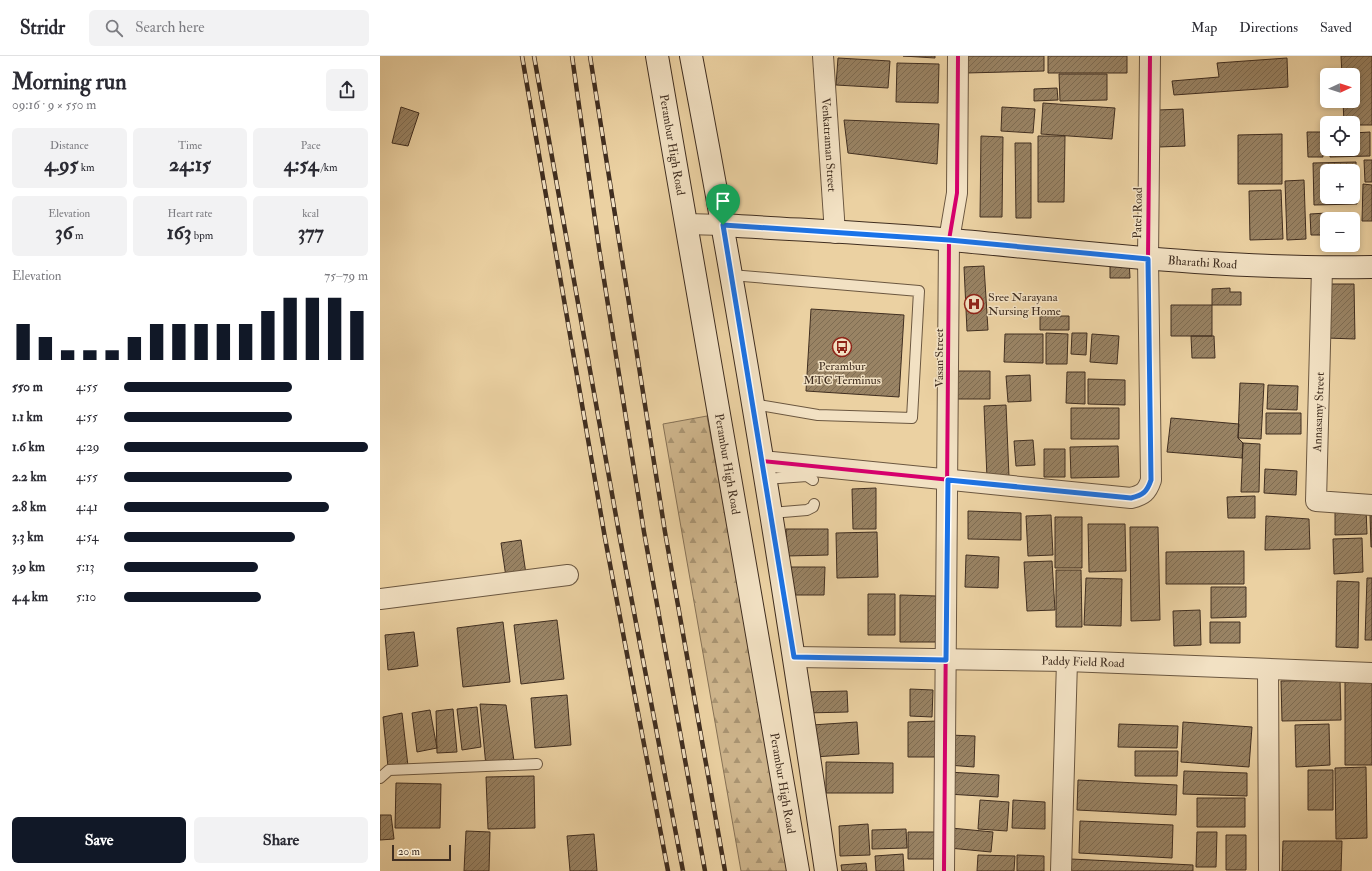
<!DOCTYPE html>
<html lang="en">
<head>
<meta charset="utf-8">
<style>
	:root { --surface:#fff; --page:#f2f2f3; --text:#2b2b33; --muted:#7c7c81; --line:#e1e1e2; --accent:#111827 }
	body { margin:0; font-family:"IM FELL Double Pica",serif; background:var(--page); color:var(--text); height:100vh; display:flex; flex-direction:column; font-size:15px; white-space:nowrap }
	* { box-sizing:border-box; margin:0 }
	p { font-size:13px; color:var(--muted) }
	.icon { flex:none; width:22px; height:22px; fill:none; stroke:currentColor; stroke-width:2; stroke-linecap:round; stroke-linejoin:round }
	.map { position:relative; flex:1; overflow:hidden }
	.panel { display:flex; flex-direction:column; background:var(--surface); width:380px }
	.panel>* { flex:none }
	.needle { width:26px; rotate:87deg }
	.fabs { position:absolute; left:940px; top:12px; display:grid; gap:8px }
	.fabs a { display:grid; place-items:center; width:40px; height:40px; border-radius:6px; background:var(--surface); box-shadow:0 2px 6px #0003; font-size:20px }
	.scale { position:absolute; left:12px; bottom:10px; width:59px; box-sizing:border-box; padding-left:4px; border:2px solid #402e20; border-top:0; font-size:11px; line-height:14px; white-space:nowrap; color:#402e20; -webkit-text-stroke:3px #f2e1c3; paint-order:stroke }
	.pin { position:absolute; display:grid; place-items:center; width:34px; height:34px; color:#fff; margin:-41px -17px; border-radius:50% 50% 50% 0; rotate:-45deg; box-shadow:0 0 4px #0007 }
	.pin .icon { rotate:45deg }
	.round { display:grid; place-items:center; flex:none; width:42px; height:42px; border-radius:6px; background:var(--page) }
	.summary { display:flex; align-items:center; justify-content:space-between; height:68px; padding:0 12px }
	h1 { font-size:22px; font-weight:700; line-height:30px }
	.stats { display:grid; grid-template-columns:repeat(3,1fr); gap:6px; height:68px; padding:4px 12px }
	.stats div { display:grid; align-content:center; border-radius:6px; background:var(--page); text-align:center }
	.stats b { font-size:20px; font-weight:700 }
	.stats small { font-size:11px; font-weight:400 }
	.stats p { font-size:11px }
	.chart { height:112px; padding:8px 12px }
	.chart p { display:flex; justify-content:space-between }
	.chart svg { width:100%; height:72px; margin-top:4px; stroke:var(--accent); stroke-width:6 }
	.button { display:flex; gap:8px; margin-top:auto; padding:8px 12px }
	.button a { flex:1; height:46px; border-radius:6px; background:var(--accent); color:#fff; font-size:16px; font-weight:700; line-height:46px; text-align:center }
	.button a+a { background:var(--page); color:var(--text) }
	ul { padding:0 12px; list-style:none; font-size:13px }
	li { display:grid; grid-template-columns:64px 48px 1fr; align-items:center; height:30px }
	li i { height:10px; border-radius:5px; background:var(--accent) }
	header { display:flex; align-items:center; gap:24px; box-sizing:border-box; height:56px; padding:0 20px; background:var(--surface); border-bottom:1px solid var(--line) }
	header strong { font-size:19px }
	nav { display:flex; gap:22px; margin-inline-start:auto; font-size:14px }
	.search { width:280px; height:36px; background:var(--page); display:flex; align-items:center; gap:10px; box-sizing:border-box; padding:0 14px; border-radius:6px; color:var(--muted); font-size:15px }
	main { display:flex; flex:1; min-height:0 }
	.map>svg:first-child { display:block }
	.forest { fill:url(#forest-firs); stroke:#877256 }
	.building { fill:url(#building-hatch); stroke:#402e20; fill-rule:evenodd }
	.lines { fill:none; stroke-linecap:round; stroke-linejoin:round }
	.lane-casing { stroke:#6b5740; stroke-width:12 }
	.street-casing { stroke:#6b5740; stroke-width:22 }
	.secondary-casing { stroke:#402e20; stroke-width:24 }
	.lane { stroke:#f2e1c3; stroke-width:10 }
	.street { stroke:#f2e1c3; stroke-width:20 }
	.secondary { stroke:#f2e1c3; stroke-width:22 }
	.rail-casing { stroke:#402e20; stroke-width:4.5 }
	.rail { stroke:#f2e1c3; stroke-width:3; stroke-dasharray:9; stroke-linecap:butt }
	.cycleway-casing { stroke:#f2e1c3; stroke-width:6 }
	.cycleway { stroke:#d6006c; stroke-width:4 }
	.route-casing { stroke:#fff; stroke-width:8 }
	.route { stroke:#1a73e8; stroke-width:5 }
	.labels { text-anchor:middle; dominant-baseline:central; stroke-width:3; stroke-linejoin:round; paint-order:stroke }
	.street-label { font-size:12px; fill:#402e20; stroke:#f2e1c3 }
	.poi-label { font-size:12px; fill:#402e20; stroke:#f2e1c3; text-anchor:start }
</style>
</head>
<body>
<header>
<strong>Stridr</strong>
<div class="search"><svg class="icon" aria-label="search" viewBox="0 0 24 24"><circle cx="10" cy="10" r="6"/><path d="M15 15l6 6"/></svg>Search here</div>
<nav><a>Map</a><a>Directions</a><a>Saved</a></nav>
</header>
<main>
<section class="panel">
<div class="summary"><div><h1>Morning run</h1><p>09:16 · 9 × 550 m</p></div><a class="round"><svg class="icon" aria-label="share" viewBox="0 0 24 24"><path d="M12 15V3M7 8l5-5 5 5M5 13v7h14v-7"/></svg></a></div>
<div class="stats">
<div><p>Distance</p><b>4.95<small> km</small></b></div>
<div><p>Time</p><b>24:15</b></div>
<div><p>Pace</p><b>4:54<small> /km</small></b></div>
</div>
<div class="stats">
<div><p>Elevation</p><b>36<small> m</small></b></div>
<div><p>Heart rate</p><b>163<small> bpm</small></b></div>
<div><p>kcal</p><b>377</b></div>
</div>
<div class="chart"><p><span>Elevation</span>75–79 m</p>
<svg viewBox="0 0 160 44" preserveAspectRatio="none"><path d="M5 44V22M15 44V30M25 44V38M35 44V38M45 44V38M55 44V30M65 44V22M75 44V22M85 44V22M95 44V22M105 44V22M115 44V14M125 44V6M135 44V6M145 44V6M155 44V14"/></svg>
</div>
<ul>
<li><b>550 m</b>4:55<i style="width:69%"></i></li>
<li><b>1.1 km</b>4:55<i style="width:69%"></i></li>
<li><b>1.6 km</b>4:29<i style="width:100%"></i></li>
<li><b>2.2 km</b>4:55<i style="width:69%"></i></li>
<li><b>2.8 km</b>4:41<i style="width:84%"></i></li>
<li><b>3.3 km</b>4:54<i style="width:70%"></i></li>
<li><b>3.9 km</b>5:13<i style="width:55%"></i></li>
<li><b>4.4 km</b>5:10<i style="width:56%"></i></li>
</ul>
<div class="button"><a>Save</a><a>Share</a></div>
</section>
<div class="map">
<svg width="992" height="815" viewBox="0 0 992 815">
	<defs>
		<pattern id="forest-firs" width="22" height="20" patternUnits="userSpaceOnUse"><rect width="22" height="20" fill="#ceb58c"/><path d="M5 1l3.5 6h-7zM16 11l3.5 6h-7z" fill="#a99472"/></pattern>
		<pattern id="building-hatch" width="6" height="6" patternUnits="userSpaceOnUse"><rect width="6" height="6" fill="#998364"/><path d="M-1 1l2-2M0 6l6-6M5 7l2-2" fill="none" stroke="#7e6c52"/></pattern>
	</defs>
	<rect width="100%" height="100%" fill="#ebd1a2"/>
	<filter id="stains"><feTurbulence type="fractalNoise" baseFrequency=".005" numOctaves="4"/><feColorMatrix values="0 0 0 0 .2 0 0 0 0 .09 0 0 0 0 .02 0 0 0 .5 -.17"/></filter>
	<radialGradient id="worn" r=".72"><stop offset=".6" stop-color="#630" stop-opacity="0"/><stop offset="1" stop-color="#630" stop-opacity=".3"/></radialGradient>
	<path class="forest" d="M 327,360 L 411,815 L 361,815 L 283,368 Z"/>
	<path class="building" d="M 523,0 L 555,0 L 555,2 Z
		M 586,0 L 664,0 L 664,15 L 586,17 Z
		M 668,0 L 747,0 L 747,17 L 668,17 Z
		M 961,0 L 992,0 L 992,69 L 973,69 L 973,67 L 964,67 L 963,45 L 973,45 L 973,19 L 962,19 Z
		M 458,2 L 510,5 L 508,32 L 456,29 Z
		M 907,2 L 908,31 L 794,39 L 792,25 L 839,21 L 837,7 Z
		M 517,7 L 559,8 L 558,47 L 516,46 Z
		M 679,18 L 727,18 L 727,44 L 680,45 Z
		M 677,32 L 678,44 L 654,45 L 654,33 Z
		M 663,47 L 735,52 L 732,83 L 661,78 Z
		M 21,51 L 39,57 L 28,90 L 12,87 Z
		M 622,51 L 655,53 L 653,77 L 621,75 Z
		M 803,53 L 805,90 L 779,91 L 778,54 Z
		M 464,64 L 559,68 L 557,108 L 468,97 Z
		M 927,76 L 942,76 L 943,101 L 928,101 Z
		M 990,76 L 990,100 L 950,101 L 950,93 L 973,93 L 973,77 Z
		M 902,78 L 902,128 L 858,128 L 858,79 Z
		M 601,80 L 623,81 L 622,161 L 600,161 Z
		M 658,80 L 685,80 L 684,146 L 658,146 Z
		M 635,87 L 651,87 L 651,162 L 636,162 Z
		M 984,104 L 992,104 L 992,126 L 985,126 Z
		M 976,106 L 977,148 L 934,149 L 933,107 ZM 947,115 L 973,115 L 973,141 L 947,141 Z
		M 924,124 L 926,183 L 907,184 L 905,125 Z
		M 983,128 L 992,129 L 992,165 L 982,165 Z
		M 901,134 L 903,183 L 870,184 L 869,135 Z
		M 947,157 L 947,179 L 931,179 L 930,158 Z
		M 730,202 L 749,202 L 750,222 L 730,222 Z
		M 604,210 L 608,274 L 587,275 L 584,211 Z
		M 947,228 L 974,228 L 975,283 L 947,282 Z
		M 850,232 L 850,236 L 861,236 L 861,249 L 832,249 L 832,233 Z
		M 791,249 L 832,249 L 832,280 L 791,280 Z
		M 431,253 L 524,259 L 519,341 L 426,335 Z
		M 660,260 L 689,260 L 689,274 L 660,274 Z
		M 666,277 L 688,278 L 687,308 L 666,308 Z
		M 692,277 L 707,277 L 706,299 L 691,298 Z
		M 625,278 L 663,278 L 663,307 L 624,306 Z
		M 712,278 L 739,280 L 737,308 L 710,306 Z
		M 811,280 L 834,280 L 835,302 L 812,302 Z
		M 574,315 L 610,315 L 610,343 L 574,343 Z
		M 687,316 L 705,316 L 705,348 L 686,347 Z
		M 650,319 L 651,345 L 628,346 L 626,320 Z
		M 708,323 L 745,324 L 745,349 L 708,348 Z
		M 860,327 L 884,328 L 881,383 L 858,382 Z
		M 888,329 L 918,330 L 917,354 L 887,353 Z
		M 626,349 L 629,421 L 607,422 L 604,350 Z
		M 691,352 L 739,352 L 739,383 L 691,383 Z
		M 886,357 L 921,357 L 921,378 L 886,378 Z
		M 791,362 L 859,368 L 858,382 L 863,387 L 862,402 L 787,396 Z
		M 653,384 L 655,409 L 636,410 L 634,385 Z
		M 863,387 L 880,388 L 879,436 L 861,436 Z
		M 738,390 L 739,421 L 691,422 L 690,391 Z
		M 664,393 L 685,393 L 685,421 L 664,421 Z
		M 885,413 L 917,415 L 916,439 L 884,437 Z
		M 496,432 L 496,473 L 473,473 L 472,433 Z
		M 875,440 L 875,462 L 848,462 L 847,441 Z
		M 986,452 L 987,478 L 955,479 L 955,453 Z
		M 588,455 L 641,457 L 641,484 L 588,483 Z
		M 671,459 L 673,499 L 648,500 L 646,460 Z
		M 990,459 L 992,459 L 992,491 L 991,491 Z
		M 886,460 L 929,463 L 930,493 L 885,494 Z
		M 675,461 L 702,461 L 702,512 L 675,512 Z
		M 708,468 L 745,468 L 746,515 L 709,516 Z
		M 750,471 L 778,471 L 780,564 L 751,565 Z
		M 406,473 L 448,473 L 448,499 L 407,500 Z
		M 497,476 L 498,521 L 457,522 L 456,477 Z
		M 982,482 L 983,516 L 954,518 L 953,483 Z
		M 141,484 L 146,518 L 126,521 L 121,487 Z
		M 864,495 L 864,528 L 786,528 L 786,496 Z
		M 586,499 L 619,501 L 618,532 L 585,531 Z
		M 672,505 L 675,554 L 647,555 L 644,506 Z
		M 410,511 L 445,511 L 444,539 L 410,539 Z
		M 676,514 L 701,514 L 702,571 L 676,571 Z
		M 706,522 L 742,523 L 741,570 L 704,569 Z
		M 987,522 L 992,522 L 992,584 L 985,584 Z
		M 957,525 L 979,526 L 978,592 L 956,591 Z
		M 831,531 L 866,531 L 866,561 L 831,562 Z
		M 488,538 L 515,538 L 515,579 L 488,579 Z
		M 520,539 L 556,540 L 556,586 L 520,586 Z
		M 820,554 L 821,589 L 794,590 L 793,555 Z
		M 177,564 L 184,623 L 141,628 L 134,569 Z
		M 123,566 L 130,626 L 83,631 L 77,572 Z
		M 830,566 L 860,566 L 860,587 L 830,587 Z
		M 34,576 L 38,610 L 8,614 L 5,579 Z
		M 960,624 L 961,664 L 902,665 L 901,625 Z
		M 965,624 L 992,624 L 992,709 L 965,709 Z
		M 530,633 L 553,634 L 552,661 L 530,660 Z
		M 467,635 L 468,656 L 425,657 L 425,636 Z
		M 187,639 L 191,689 L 155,692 L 151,642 Z
		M 100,648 L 126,649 L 134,705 L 106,710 Z
		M 97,651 L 101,691 L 82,694 L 77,653 Z
		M 73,653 L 77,696 L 57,697 L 56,655 Z
		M 50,654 L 57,692 L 37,696 L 32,657 Z
		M 22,657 L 28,710 L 8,711 L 3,661 Z
		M 558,665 L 558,701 L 528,701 L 528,666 Z
		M 477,666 L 479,698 L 434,701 L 432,669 Z
		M 803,666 L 872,671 L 869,711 L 801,706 Z
		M 739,668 L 798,670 L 797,692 L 738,691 Z
		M 949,668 L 950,709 L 916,711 L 915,669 Z
		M 569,679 L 595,680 L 594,711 L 568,709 Z
		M 755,695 L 798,695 L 797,720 L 755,720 Z
		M 446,706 L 513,707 L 513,737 L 446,737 Z
		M 986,711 L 987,782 L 956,783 L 955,712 Z
		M 928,714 L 953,714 L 953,754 L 928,754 Z
		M 804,715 L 867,717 L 867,740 L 803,738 Z
		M 568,716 L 619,719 L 618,741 L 567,738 Z
		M 154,720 L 155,772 L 108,773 L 106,721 Z
		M 698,724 L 797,729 L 796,759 L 697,754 Z
		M 16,727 L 61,728 L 60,772 L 15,772 Z
		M 817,742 L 865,742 L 865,771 L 817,771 Z
		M 600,744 L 629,746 L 627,775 L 598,773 Z
		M 633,744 L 665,746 L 665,773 L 632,772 Z
		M 0,759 L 11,759 L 14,783 L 0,784 Z
		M 700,765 L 793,769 L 792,802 L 699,797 Z
		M 488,768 L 490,799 L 460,800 L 459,770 Z
		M 571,772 L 613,776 L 611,796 L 569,792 Z
		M 526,773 L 527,792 L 492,793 L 492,774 Z
		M 86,775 L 110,776 L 109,815 L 84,815 Z
		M 528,776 L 562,776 L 562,803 L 528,803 Z
		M 817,776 L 837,776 L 836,811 L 816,811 Z
		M 214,778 L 217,815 L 190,815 L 187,780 Z
		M 846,779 L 866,779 L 866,814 L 846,814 Z
		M 903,785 L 962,785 L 961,815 L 902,815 Z
		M 523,798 L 524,815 L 496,815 L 495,800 Z
		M 598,799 L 635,800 L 634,815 L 597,815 Z
		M 637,799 L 664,800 L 664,815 L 637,815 Z
		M 691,803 L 813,809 L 813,815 L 690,815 Z
		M 486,807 L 487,815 L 462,815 L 461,809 Z"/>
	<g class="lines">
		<g class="lane-casing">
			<path id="lane" d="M 351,219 L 539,235 L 532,362 L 438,359 L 373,348
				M 385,423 L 427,420 L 433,424
				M 391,457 L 427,454 L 433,451 L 434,448
				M 0,722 L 9,714 L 157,708"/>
		</g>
		<g class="street-casing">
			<g id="street">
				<path id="s1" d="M 443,0 L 455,177"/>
				<path d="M 306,168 L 343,169"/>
				<path d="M 942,212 L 936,445 L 992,449"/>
				<path d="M 382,405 L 751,442 C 763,439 767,436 771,424 L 768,203 L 770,0"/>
				<path d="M 0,543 L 188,519"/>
				<path id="s2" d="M 415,601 L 687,605 L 992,617"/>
				<path d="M 888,614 L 889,815"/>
				<path d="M 564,815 L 569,184 L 577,137 L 578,0"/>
				<path d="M 681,815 L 687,605"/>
			</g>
		</g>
		<g class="secondary-casing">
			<g id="secondary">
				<path id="s3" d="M 277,0 L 418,815"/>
				<path d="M 311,0 C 363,271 406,543 446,815"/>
				<path id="s4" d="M 343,169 C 419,174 496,177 572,184 C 711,197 851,214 992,211"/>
			</g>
		</g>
		<use href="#lane" class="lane"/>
		<use href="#street" class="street"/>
		<use href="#secondary" class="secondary"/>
		<g class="rail-casing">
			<path id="rail" d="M 142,0 L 225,482 L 288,815
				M 154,0 L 239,477 L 303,815
				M 192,0 L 219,192 L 264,476 L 325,815
				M 210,0 L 285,476 L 345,815"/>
		</g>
		<use href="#rail" class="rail"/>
		<g class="cycleway-casing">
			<path id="cycleway" d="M 382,405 L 751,442 C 763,439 767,436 771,424 L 768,203 L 770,0
				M 564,815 L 569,184 L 577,137 L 578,0"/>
		</g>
		<use href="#cycleway" class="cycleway"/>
	</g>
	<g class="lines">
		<g class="route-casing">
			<path id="route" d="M 343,169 L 569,184 L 768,203 L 771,424 C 767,436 763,439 751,442 L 568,424 L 566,604 L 414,601 Z"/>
		</g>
		<use href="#route" class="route"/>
	</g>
	<defs>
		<g id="hospital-ring" transform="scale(1)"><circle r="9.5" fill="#f2e1c3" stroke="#8f2418" stroke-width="1.5"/><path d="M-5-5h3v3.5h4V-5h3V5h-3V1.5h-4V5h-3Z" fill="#8f2418"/></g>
		<g id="bus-ring" transform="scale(1)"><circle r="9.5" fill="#f2e1c3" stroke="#8f2418" stroke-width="1.5"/><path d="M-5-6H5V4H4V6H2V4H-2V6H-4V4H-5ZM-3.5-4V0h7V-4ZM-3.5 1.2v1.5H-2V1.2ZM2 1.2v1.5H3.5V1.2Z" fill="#8f2418"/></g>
	</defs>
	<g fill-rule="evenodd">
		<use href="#hospital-ring" x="594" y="248"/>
		<use href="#bus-ring" x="462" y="291"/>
	</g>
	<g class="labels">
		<g class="street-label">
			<text stroke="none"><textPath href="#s3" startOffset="90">Perambur High Road</textPath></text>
			<text stroke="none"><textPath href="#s1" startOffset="89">Venkatraman Street</textPath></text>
			<text transform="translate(758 157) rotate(-89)">Patel Road</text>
			<text stroke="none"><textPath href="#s4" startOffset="481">Bharathi Road</textPath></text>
			<text transform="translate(559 302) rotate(-90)">Vasan Street</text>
			<text transform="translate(939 356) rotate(-88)">Annasamy Street</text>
			<text stroke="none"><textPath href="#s3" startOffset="414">Perambur High Road</textPath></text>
			<text stroke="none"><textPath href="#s2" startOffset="288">Paddy Field Road</textPath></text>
			<text stroke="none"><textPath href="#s3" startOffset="738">Perambur High Road</textPath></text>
		</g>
		<g class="poi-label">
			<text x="608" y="241">Sree Narayana<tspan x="608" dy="14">Nursing Home</tspan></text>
			<text x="462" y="310" text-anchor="middle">Perambur<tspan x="462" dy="14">MTC Terminus</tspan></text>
		</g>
	</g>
	<rect width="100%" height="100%" filter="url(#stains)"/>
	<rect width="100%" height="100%" fill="url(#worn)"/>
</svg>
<div class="fabs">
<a><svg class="needle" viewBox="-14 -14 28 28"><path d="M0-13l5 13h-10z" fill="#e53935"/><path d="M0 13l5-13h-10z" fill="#7c7c81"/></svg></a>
<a><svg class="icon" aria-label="locate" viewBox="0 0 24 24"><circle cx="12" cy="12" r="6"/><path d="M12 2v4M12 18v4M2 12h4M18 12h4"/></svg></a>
<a>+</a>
<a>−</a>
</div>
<div class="scale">20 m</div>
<div class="pin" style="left:343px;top:169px;background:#1e9e55"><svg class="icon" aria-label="arrive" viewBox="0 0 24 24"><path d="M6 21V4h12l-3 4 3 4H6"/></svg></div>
</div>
</main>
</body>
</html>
